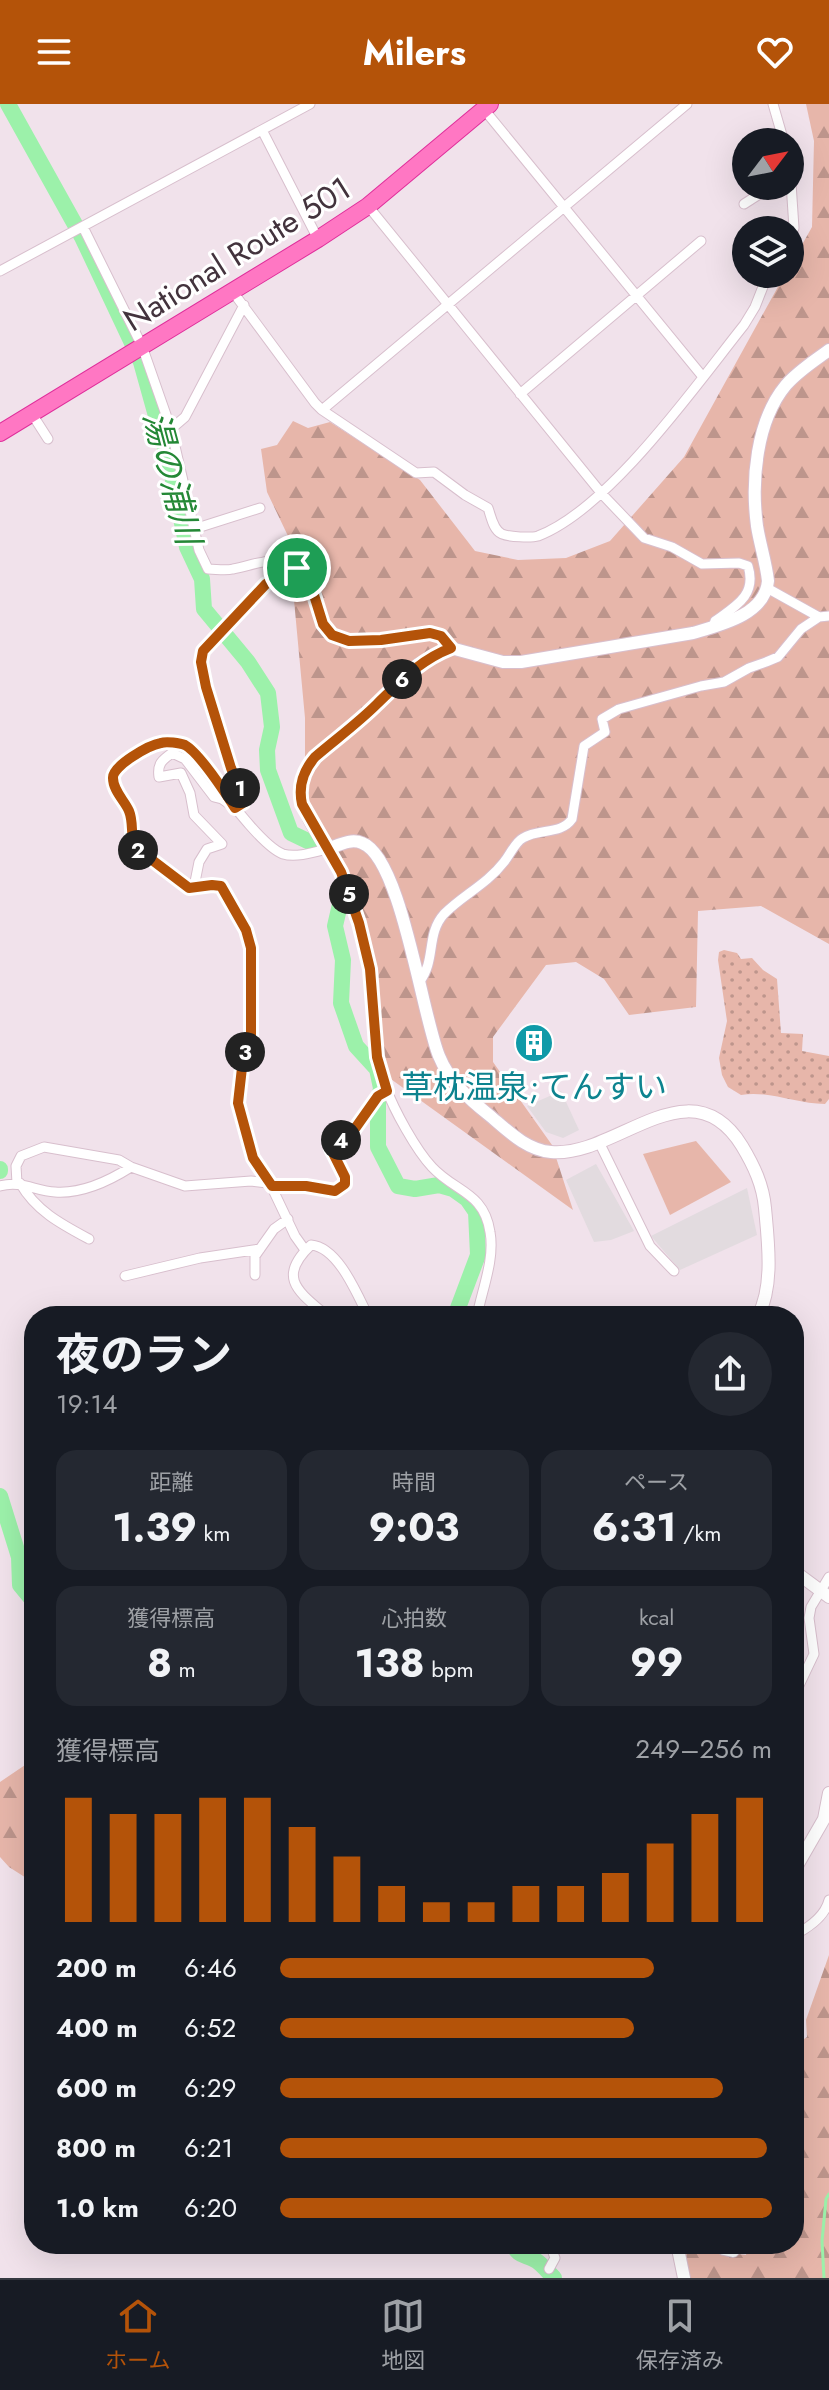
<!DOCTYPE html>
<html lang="ja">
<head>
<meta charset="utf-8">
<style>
	:root { --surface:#171b24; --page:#242831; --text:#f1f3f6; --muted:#9ea1a6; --line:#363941; --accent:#b45309 }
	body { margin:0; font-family:Jost,"Noto Sans JP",sans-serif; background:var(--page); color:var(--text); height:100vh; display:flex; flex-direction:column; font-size:30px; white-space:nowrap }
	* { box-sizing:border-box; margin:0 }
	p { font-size:26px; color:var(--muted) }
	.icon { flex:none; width:44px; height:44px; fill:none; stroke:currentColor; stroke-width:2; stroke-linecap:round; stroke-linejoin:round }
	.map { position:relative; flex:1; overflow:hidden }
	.sheet { position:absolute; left:24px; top:1202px; width:780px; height:948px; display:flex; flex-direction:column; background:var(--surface); border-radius:32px; box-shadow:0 8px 32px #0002 }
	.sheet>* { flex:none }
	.needle { width:52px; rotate:58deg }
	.buttons { position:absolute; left:732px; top:24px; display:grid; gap:16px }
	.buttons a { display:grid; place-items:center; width:72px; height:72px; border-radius:50%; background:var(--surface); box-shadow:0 8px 32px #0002; font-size:40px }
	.pin { position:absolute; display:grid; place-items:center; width:68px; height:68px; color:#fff; margin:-34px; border:4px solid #fff; border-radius:50%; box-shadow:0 2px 8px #0007 }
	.km { position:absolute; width:40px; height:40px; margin:-20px; border-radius:50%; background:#222; color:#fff; font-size:22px; line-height:40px; text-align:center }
	.round { display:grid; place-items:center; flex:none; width:84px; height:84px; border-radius:42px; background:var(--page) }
	.overview { display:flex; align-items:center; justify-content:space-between; height:136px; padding:0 32px }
	h1 { font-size:44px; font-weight:700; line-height:60px }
	.figures { display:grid; grid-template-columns:repeat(3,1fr); gap:12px; height:136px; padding:8px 32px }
	.figures div { display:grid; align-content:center; border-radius:20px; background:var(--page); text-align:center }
	.figures b { font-size:40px; font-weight:700 }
	.figures small { font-size:22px; font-weight:400 }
	.figures p { font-size:22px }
	.chart { height:224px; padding:16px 32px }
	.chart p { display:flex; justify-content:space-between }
	.chart svg { width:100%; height:144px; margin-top:8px; stroke:var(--accent); stroke-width:6 }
	ul { padding:0 32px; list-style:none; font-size:26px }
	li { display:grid; grid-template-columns:128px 96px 1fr; align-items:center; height:60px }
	li i { height:20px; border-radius:10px; background:var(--accent) }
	header { display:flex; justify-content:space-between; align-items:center; height:104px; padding:0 32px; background:var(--accent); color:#fff; font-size:36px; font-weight:700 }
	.tab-bar { display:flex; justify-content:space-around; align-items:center; height:112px; border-top:2px solid var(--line); background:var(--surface); font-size:22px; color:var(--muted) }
	.tab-bar a { display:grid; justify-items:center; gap:4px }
	.tab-bar .selected { color:var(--accent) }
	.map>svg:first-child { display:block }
	.grass { fill:url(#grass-dots) }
	.forest { fill:url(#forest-firs) }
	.garden { fill:#e7b6aa }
	.parking { fill:#e2dbdf }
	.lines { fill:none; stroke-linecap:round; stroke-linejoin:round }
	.stream { stroke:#9cf1aa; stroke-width:3 }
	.river { stroke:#9cf1aa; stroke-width:16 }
	.minor-casing { stroke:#d8bfcd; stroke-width:11 }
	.tertiary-casing { stroke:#d8bfcd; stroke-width:14 }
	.trunk-casing { stroke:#df2f9b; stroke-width:18 }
	.minor { stroke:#fff; stroke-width:9 }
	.tertiary { stroke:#fff; stroke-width:12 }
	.trunk { stroke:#ff77c3; stroke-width:16 }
	.route-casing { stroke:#fff; stroke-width:16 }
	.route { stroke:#b45309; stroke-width:10 }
	.labels { text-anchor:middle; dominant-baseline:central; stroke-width:6; stroke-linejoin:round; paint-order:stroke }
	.street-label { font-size:32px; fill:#43333d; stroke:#fff }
	.culture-label { font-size:32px; fill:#0d838f; stroke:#fff }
	.water-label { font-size:34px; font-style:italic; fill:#248836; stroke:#fff }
</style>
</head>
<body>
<header><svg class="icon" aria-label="menu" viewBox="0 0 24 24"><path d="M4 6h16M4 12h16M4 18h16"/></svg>Milers<svg class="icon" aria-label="heart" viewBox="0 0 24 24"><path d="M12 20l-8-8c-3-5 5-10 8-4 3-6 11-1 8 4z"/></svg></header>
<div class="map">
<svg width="829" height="2174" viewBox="0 0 829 2174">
	<defs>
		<pattern id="grass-dots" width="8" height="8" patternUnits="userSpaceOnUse" patternTransform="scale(2)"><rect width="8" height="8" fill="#e7b6aa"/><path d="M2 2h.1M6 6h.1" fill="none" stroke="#bd958c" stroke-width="1.8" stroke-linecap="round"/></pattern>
		<pattern id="forest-firs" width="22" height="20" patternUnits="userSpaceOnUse" patternTransform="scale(2)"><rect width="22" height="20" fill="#e7b6aa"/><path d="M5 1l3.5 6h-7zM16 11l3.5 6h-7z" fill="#bd958c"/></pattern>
	</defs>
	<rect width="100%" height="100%" fill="#f1e2eb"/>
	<path class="grass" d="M 724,846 L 737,849 L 741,855 L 752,854 L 763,866 L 777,875 L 781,929 L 803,930 L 802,947 L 829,952 L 829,995 L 825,1000 C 796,1000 768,986 741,991 L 728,983 L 722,971 L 719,954 L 727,917 L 718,856 L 719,848 Z"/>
	<path class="forest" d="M 806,0 L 829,0 L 829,840 L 761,802 L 698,807 L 696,903 L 629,911 L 604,875 L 576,858 L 546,861 L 493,933 L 493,958 L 552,1041 L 573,1106 L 388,973 C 377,925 379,876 367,828 C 355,781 331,741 307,700 L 305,690 L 305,614 L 288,432 L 267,388 L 261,345 L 277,341 L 293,317 L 308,324 L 330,318 L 420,376 L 475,447 L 518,456 L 566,454 L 610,437 L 684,353 L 785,170 L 790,170 L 790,162 L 812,123 L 814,37 Z
		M 28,1659 L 34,1659 L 34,1779 L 9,1763 L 0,1753 L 0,1678 Z
		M 829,1851 L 829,2174 L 690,2174 L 684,2143 L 746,2151 L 747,2140 L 794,2140 L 794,1993 L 804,1968 L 794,1953 L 794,1942 L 807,1933 L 806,1916 Z"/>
	<path class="garden" d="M 696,1037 L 731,1078 L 670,1111 L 643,1050 Z"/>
	<path class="parking" d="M 561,987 L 579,1026 L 563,1034 L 546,1028 L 527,1002 Z
		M 596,1060 L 634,1127 L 611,1136 L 594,1138 L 566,1076 Z
		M 747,1084 L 757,1131 L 680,1166 L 651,1132 Z"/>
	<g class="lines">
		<path class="stream" d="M 824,2174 L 822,2137 L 826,2095 L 829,2090"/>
		<path class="river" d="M 8,0 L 82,133 L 141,258 L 170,362 L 187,443 L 202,475 L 204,505 L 248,558 L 268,589 L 272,623 L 267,646 L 268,666 L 291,729 L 314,740
			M 340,787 L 341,796 L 335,822 L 343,856 L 341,899 L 356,942 L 377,965 L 381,984 L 378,1000 L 378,1043 L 398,1082 L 415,1085 L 439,1081 L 453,1085 L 467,1095 L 476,1108 L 478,1151 L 455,1212
			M 0,1065 L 0,1067
			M 0,1392 L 19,1453 L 20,1481 L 34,1498
			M 512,2140 C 519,2152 522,2150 533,2155 C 541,2158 548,2168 554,2174"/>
		<g class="minor-casing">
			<path id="minor" d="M 773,0 L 784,38
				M 482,3 L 703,273
				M 262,26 L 318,135
				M 790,64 L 794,124 L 790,131
				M 744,100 L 772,82
				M 368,102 L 602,390 L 644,434 L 672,443 L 702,460 L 739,459 L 748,462 C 757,491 736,502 715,517 L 713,523
				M 83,123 L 142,242 L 171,325 L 199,446 L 208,465 C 216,465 225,467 233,465 C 251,462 268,453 287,459 C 325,472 306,529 348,536 C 369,540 427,525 439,531 C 444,533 448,540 451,544
				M 0,167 L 310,0
				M 233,188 L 315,299 L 322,306 L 416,369 L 434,368 L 465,391 L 488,404 C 491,412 493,426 502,430 C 509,433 531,434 538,432 C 609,405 696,281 744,221 L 755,203 L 768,170
				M 520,290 L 701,137
				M 322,306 L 687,0
				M 32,310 L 48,335
				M 171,325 L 185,313 L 244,201
				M 194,425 L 260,404
				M 297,464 L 266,480 L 203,547 L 201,558 L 206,583 L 231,664 L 243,693 L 243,699 L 235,704 L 222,695 L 214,693 L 185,655 L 172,649 C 162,656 157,660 159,673 L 181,669 L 190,689 L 194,711 L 222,740 L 207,745 L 199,758 L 194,783 L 221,782 L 246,826 L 251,844 L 251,932 L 243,955 L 238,999 L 253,1054 L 265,1069 L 295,1132 L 305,1146
				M 767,484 L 819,513 L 829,512
				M 194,783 L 189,784 L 135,743 C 130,733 134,723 131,712 C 127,699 116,690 113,677 C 111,662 146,643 160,639 C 167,637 178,640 185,641 C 207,665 258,741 283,750 C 296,754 315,748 327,745 C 348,781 362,823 369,864 C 376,905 373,945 386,984 C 394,1006 416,1046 432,1063 C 455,1088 484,1088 490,1128 C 495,1155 482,1186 477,1212
				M 420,877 C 436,856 426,830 444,810 C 463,791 487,780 504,758 C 510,751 515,738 523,734 C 539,724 561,731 572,715 L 584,642 L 605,628 L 602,615 L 619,605 L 701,582 L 724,578 L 749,564 L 766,558 L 778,553 L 801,525 L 819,513
				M 599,1038 L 650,1142 L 674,1167
				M 17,1079 L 16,1062 L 21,1052 L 44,1043 L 119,1056 L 131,1063
				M 20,1079 C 36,1107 61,1120 89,1135
				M 0,1082 C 21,1076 35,1087 55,1088 C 82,1090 109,1077 131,1063 L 185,1082 L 251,1077 L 335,1087 L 345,1080 L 345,1073 L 331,1045 L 354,1026 L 378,992 L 387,987
				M 255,1171 L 255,1152 L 274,1125 L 288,1115
				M 125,1172 L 200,1154 L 260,1145
				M 327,1212 C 299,1188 276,1174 311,1141 C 338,1143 357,1190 368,1212
				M 794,1592 L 814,1550 L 809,1514 L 811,1503 L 829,1473
				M 794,1831 C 808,1824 825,1812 829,1796
				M 549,2165 L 555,2154 L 550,2140"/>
		</g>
		<g class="tertiary-casing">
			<path id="tertiary" d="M 758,1212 C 774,1182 768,1137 765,1104 C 763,1081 754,1062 742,1042 C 690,958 616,1054 551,1048 C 526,1046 507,1026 489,1011 C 469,995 449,977 439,952 C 422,911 401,753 362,739 C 351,734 339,741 327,745 C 307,712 287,688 315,653 L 378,599 L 397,578 L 419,560 L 451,544 L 503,558 L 521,558 L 693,529 C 720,521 765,511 768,477 C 766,458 760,441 757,422 C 751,377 756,317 786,281 C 798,267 814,257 829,246
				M 794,1467 L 829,1493
				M 794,1767 L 824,1715 L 829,1689
				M 677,2140 L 684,2174
				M 717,2140 L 724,2145 L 733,2147 L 738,2140"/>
		</g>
		<g class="trunk-casing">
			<path id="trunk" d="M 0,329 L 318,135 L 368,102 L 490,0"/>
		</g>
		<use href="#minor" class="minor"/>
		<use href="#tertiary" class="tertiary"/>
		<use href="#trunk" class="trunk"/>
	</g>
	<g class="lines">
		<g class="route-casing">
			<path id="route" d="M 297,464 L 305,473 L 314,491 L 323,520 L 332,531 L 349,537 L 381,536 L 430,529 L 441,532 L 451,544 C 420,556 401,577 377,600 C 358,619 336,635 315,653 C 303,667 298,682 302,700 L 341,768 L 359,819 L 370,865 L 377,953 L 387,987 L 378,992 L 354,1026 L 331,1045 L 345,1073 L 345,1080 L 335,1087 L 306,1082 L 272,1082 L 253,1054 L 238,999 L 243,955 L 251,932 L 251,844 L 246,826 L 221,782 L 212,781 L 189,784 L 135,743 C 130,732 134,719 129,707 C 125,697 113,687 113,674 C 112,662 149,641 161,639 C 166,637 180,639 185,641 C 199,649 226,690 235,704 L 243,699 L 243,693 L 231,664 L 206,583 L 201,558 L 203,547 L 266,480 Z"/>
		</g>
		<use href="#route" class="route"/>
	</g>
	<defs>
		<g id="building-disc" transform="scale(2)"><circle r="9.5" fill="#0f9aa8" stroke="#fff"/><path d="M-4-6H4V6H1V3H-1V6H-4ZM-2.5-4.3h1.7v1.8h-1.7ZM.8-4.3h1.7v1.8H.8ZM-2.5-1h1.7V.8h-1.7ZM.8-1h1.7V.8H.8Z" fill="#fff"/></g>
	</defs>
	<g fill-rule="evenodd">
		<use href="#building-disc" x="534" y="939"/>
	</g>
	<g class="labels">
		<g class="street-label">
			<text transform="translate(237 150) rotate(-32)">National Route 501</text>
		</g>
		<g class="culture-label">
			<text x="534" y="983">草枕温泉;てんすい</text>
		</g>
		<g class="water-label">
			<text transform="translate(172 374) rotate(75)">湯の浦川</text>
		</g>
	</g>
</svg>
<div class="buttons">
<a><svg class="needle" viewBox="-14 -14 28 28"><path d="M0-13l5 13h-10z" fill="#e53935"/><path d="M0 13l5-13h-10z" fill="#9ea1a6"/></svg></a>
<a><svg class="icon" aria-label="layers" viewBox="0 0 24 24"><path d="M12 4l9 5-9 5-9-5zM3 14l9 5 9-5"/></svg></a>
</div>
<div class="pin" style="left:297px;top:464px;background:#1e9e55"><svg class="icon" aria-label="arrive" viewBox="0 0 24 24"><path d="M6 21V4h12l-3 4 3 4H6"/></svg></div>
<b class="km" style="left:240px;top:684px">1</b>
<b class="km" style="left:138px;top:746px">2</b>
<b class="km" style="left:245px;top:948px">3</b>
<b class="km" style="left:341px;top:1036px">4</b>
<b class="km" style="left:349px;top:790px">5</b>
<b class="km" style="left:402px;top:575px">6</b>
<section class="sheet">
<div class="overview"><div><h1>夜のラン</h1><p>19:14</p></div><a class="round"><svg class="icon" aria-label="share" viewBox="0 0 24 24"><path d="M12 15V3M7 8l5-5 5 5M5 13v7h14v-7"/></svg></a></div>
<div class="figures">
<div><p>距離</p><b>1.39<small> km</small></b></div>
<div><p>時間</p><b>9:03</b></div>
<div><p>ペース</p><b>6:31<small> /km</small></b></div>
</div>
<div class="figures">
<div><p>獲得標高</p><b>8<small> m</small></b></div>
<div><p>心拍数</p><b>138<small> bpm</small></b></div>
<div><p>kcal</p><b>99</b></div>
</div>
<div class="chart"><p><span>獲得標高</span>249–256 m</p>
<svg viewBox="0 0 160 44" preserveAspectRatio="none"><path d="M5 44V6M15 44V11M25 44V11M35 44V6M45 44V6M55 44V15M65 44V24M75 44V33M85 44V38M95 44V38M105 44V33M115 44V33M125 44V29M135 44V20M145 44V11M155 44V6"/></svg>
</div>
<ul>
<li><b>200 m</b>6:46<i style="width:76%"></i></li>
<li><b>400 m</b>6:52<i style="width:72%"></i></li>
<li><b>600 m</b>6:29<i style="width:90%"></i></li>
<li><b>800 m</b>6:21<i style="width:99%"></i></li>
<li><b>1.0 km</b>6:20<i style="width:100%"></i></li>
</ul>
</section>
</div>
<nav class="tab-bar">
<a class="selected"><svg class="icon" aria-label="home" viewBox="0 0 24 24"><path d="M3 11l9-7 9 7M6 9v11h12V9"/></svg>ホーム</a>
<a><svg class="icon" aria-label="map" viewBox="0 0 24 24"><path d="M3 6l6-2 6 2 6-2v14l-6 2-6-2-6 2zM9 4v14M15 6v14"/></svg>地図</a>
<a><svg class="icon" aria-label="saved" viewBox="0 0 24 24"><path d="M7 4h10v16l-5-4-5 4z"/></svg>保存済み</a>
</nav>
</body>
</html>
